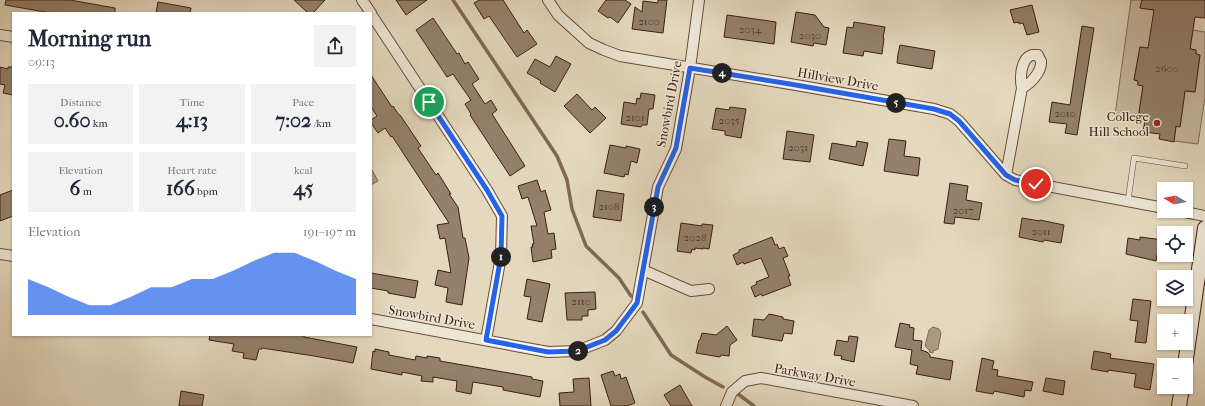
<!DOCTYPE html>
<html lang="en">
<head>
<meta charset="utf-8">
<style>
	:root { --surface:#fff; --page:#f2f2f3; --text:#1f2937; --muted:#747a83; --accent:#2563eb }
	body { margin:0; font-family:"IM FELL French Canon",serif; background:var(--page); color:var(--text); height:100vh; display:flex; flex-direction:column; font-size:15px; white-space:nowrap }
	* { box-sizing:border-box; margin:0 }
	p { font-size:13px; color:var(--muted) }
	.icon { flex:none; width:22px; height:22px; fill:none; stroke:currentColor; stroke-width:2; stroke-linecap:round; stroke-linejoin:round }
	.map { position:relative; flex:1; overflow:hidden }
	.panel { position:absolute; left:12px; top:12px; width:360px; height:324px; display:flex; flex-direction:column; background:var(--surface); border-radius:0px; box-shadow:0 1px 3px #0004 }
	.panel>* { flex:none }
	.needle { width:26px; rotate:280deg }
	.buttons { position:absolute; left:1157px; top:182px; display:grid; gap:8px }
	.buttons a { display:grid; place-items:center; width:36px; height:36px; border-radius:0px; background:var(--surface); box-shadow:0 1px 3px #0004; font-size:20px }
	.pin { position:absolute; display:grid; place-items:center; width:34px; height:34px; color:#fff; margin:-17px; border:2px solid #fff; border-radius:50%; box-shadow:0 1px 4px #0007 }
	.km { position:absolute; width:20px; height:20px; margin:-10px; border-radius:50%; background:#222; color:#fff; font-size:11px; line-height:20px; text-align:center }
	.round { display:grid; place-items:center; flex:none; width:42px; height:42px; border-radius:0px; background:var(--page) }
	.overview { display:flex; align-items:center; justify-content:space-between; height:68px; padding:0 16px }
	h1 { font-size:22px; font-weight:700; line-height:30px }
	.stats { display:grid; grid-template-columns:repeat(3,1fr); gap:6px; height:68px; padding:4px 16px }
	.stats div { display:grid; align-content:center; border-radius:0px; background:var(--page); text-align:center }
	.stats b { font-size:20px; font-weight:700 }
	.stats small { font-size:11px; font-weight:400 }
	.stats p { font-size:11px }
	.chart { height:112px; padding:8px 16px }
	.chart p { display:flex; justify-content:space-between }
	.chart svg { width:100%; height:72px; margin-top:4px; fill:var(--accent); opacity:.7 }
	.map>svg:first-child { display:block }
	.green { fill:#c8baa1; stroke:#826d59 }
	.water { fill:#ab9a83; stroke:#7f6955 }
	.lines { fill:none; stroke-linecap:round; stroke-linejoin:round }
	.stream { stroke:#7f6955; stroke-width:3.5 }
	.building { fill:#94806b; stroke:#3d2011 }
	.service-casing { stroke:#674e3c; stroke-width:6 }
	.minor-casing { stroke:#674e3c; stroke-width:12 }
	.secondary-casing { stroke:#3d2011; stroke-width:16 }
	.service { stroke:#ede6d5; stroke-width:5 }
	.minor { stroke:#ede6d5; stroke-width:10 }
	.secondary { stroke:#ede6d5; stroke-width:14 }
	.route-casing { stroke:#fff; stroke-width:8 }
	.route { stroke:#2563eb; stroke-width:5 }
	.poi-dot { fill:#8f2418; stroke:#ede6d5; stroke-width:1.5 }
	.labels { text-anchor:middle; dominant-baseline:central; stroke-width:3; stroke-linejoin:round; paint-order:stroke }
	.number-label { font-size:11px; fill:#533828 }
	.street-label { font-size:13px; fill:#3d2011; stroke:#ede6d5 }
	.poi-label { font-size:13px; fill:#3d2011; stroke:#ede6d5; text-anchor:end }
</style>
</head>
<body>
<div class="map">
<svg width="1205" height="406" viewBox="0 0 1205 406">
	<rect width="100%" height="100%" fill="#e4d9be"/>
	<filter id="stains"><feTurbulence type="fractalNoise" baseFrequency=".005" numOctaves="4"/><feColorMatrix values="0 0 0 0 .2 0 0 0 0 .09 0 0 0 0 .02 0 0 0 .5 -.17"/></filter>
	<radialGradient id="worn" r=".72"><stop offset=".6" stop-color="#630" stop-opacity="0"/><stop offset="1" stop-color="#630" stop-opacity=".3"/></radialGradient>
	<path class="green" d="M 1131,0 L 1142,0 L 1140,8 L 1154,10 L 1150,48 L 1140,47 L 1134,80 L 1138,81 L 1138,85 L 1143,86 L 1138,119 L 1115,115 Z
		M 1193,30 L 1205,32 L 1205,97 L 1198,144 L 1174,141 L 1176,126 L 1180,127 L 1185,91 L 1195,92 L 1200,55 L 1196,54 L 1196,50 L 1190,49 Z"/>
	<path class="water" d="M 371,168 L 378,181 L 371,185 Z
		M 933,327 L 939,329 L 941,333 L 938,349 L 933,351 L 933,353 L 929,352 L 930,351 L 925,346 L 929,330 Z"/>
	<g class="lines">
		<path class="stream" d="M 453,0 L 557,156 L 567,180 L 572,209 L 586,246 L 619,278 L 631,296
			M 643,312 L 671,355 L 705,377 L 723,387
			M 738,394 L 754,406"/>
	</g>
	<path class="building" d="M 6,0 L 70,0 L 115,8 L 115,13 L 51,13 L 5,5 Z
		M 294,0 L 325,0 L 313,13 L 308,13 Z
		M 396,0 L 427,0 L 406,15 Z
		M 479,0 L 503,0 L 524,33 L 527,30 L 537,44 L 517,57 L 489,16 L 484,19 L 474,3 Z
		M 606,0 L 625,0 L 631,4 L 618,23 L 610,17 L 608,18 L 598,11 Z
		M 658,0 L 667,0 L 663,33 L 632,29 L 635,7 L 642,12 L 643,1 L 658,3 Z
		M 1142,0 L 1205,0 L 1205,18 L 1195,17 L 1190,49 L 1196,50 L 1196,54 L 1200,55 L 1195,92 L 1185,91 L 1180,127 L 1176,126 L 1174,142 L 1159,139 L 1160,134 L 1143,132 L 1145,120 L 1138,119 L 1143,86 L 1138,85 L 1138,81 L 1134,80 L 1140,47 L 1148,48 L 1154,10 L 1140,8 Z
		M 158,2 L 191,8 L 190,13 L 156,13 Z
		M 1032,5 L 1039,32 L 1027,35 L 1023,23 L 1019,24 L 1019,22 L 1014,23 L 1010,10 Z
		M 796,12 L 815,15 L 824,27 L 829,28 L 826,45 L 814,43 L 813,46 L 791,42 Z
		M 727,15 L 776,22 L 774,44 L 724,37 Z
		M 433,18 L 457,54 L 459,53 L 465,64 L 468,62 L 479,79 L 472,84 L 485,104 L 491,100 L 497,110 L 492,114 L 525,166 L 510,176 L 470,115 L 471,114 L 465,104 L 471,100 L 459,83 L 453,74 L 447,77 L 416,30 Z
		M 854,22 L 885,27 L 883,38 L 884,38 L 882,54 L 864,51 L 863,56 L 843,53 L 847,27 L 853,28 Z
		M 1082,26 L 1094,28 L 1077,135 L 1065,133 L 1067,124 L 1049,122 L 1052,102 L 1070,105 Z
		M 900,45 L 935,51 L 932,69 L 897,63 L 898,54 Z
		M 556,56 L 571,64 L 555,92 L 540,83 L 541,81 L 527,73 L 535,59 L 550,67 Z
		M 0,67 L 8,69 L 8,67 L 13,67 L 13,95 L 3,93 L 5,85 L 0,84 Z
		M 371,75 L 392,107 L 393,106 L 399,115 L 400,115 L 421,146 L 418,148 L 436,175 L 438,173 L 451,194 L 449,194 L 458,207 L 463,238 L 465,238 L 469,258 L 462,305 L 446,302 L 448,288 L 435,285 L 438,270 L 451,273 L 445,238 L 440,239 L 437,225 L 449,223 L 392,136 L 391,137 L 385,128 L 378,133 L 371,123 L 371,120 L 377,116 L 371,107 Z
		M 641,93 L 655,95 L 653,109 L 649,109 L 647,125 L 642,125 L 641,127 L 621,124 L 624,102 L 636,104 L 637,98 L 640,99 Z
		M 577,94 L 592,110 L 595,107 L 606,118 L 590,133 L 564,106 Z
		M 730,107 L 746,109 L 741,138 L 725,135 L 725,131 L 712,129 L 716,108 L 729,110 Z
		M 787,131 L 814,135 L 810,162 L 783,159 Z
		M 889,139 L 906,141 L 904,156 L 920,158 L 918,176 L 884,171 Z
		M 857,141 L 868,143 L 863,166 L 829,159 L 832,143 L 856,147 Z
		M 610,145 L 626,148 L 626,146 L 640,149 L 637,163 L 631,161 L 628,175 L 625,174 L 624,177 L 604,173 Z
		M 537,180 L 541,192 L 545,190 L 551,210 L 544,212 L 548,234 L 554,233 L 556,249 L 551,250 L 552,258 L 533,262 L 531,247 L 533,247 L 532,244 L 534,244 L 531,226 L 537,226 L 528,197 L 522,199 L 518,186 Z
		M 950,183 L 968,186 L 966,200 L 982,203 L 979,220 L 955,217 L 954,224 L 944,223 Z
		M 13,190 L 13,216 L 0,221 L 0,195 Z
		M 597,190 L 624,194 L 621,221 L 593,217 Z
		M 1022,218 L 1040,221 L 1040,220 L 1064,225 L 1061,243 L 1044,240 L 1043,242 L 1019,237 Z
		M 681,223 L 702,226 L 702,224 L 713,225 L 709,249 L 703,248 L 703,249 L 695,248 L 695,250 L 692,249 L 691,253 L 677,251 Z
		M 772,237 L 775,245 L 777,244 L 779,249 L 784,247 L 788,256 L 783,258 L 790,276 L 788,276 L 791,285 L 762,296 L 761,294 L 755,297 L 751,287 L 757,284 L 756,282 L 769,277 L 761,258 L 744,264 L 743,262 L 737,265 L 733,255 L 739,252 L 739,250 Z
		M 1140,237 L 1163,240 L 1161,252 L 1158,251 L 1156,261 L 1126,254 L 1128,238 L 1140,240 Z
		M 371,273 L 418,281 L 415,298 L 388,293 L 388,291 L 371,288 Z
		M 527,279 L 550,284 L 542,322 L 527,319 L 531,297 L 524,296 Z
		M 595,292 L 596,309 L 588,310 L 588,316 L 582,316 L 582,320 L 567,320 L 565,293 Z
		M 1133,299 L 1151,301 L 1146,343 L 1135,342 L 1138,321 L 1130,320 Z
		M 769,314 L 783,317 L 783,319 L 794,321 L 792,334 L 784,333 L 782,341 L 752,336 L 754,319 L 764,320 Z
		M 900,323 L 910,325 L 909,327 L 914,328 L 913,340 L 922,341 L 921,350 L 927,352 L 930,355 L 930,357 L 953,361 L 950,380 L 916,374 L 918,366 L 910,364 L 912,350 L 895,347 Z
		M 727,326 L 737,340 L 730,345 L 729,356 L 721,355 L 720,357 L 696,353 L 699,340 L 700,340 L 702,333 L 716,335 Z
		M 210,335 L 304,335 L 304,337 L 357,347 L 353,363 L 314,356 L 262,348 L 262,349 L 259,349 L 256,360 L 243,358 L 244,353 L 232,351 L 234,344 L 209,340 Z
		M 849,336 L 858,337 L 854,362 L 841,359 L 842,356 L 834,355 L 837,340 L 848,342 Z
		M 375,349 L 389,352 L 389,355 L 415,360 L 416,356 L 427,358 L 427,356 L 440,358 L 440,361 L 532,377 L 532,379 L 543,381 L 540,397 L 503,390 L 503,387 L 473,382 L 471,394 L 456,391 L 457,381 L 433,377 L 433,382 L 421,381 L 422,376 L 402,372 L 402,375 L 371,369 L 373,351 L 375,352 Z
		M 1094,351 L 1111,354 L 1110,358 L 1154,364 L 1150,390 L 1134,387 L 1136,374 L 1108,370 L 1108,372 L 1091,369 Z
		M 982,358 L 994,361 L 992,369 L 998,370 L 997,376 L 1033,382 L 1031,391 L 1025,390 L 1024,397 L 994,391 L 993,394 L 976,391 Z
		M 613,371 L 615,376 L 620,374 L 621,379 L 626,377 L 635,403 L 627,406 L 611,406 L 601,375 Z
		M 589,378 L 591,406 L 560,406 L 559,393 L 574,392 L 573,379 Z
		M 1046,378 L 1065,381 L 1063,395 L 1043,391 Z
		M 680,385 L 692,406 L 671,406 L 664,395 Z
		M 181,391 L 204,395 L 202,406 L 179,406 Z"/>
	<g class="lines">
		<g class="service-casing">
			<path id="service" d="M 1128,201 L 1134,158 L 1185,166"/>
		</g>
		<g class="minor-casing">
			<path id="minor" d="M 362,0 L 371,13
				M 548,0 L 558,15 L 589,43 L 604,50 L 620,56 L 790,84 L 934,109 L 950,114 L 959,121 L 1006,175 L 1015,180 L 1164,208
				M 371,14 L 487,190 L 502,216 L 501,256 L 486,340
				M 0,35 L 13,37
				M 1006,175 L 1022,88 C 1020,79 1020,59 1032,55 C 1034,55 1036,55 1038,55 C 1038,56 1041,61 1041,61 C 1042,72 1030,84 1022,88
				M 1180,211 L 1205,216
				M 0,254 L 13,256
				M 643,270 L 691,291 L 709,289
				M 371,319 L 548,352 L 577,351 L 605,340 L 616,331 L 637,303 L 658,187 L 676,149 L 690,68 L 699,0
				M 726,406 L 732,392 L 745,381 L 761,378 L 913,406"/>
		</g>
		<g class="secondary-casing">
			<path id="secondary" d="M 1185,365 L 1205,228
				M 1179,406 L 1182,387"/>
		</g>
		<use href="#service" class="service"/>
		<use href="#minor" class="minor"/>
		<use href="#secondary" class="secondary"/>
	</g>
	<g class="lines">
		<g class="route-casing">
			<path id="route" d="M 429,102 L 487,190 L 502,216 L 501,256 L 486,340 L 548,352 L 577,351 L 605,340 L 616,331 L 637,303 L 658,187 L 676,148 L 690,68 L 790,84 L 934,109 L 950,114 L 959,121 L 1006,175 L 1015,180 L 1036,184"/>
		</g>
		<use href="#route" class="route"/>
	</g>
	<circle class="poi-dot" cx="1157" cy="123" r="4"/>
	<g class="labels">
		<g class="number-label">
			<text x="649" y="21">2100</text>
			<text x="750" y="29">2034</text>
			<text x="810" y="35">2030</text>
			<text x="1167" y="68">2600</text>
			<text x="1065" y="113">2010</text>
			<text x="635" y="117">2101</text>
			<text x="729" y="120">2035</text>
			<text x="798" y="147">2031</text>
			<text x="609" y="206">2108</text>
			<text x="963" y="210">2017</text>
			<text x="1041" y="231">2011</text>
			<text x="695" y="237">2028</text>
			<text x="581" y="301">2110</text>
		</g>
		<g class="street-label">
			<text transform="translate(838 79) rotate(10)">Hillview Drive</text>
			<text transform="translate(669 104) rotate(-79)">Snowbird Drive</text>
			<text transform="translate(432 317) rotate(10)">Snowbird Drive</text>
			<text transform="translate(815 375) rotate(10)">Parkway Drive</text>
		</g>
		<g class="poi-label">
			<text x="1149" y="116">College<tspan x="1149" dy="15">Hill School</tspan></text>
		</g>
	</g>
	<rect width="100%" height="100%" filter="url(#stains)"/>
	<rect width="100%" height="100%" fill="url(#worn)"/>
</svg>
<div class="buttons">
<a><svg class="needle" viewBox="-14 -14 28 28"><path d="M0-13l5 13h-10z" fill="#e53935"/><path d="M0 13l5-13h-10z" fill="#747a83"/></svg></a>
<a><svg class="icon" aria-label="locate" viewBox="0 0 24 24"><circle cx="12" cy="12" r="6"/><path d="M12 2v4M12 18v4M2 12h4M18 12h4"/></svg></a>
<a><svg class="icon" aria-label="layers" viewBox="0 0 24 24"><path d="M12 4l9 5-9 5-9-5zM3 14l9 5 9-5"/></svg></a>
<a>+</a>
<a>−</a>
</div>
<div class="pin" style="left:429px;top:102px;background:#1e9e55"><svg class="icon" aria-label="arrive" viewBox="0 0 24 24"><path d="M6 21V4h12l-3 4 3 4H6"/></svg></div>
<div class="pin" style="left:1036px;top:184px;background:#d93025"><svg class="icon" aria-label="check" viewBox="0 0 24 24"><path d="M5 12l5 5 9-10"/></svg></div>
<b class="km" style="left:501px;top:257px">1</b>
<b class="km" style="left:578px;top:351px">2</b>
<b class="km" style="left:654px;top:207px">3</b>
<b class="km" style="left:722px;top:73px">4</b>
<b class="km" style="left:896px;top:103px">5</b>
<section class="panel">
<div class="overview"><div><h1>Morning run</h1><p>09:13</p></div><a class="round"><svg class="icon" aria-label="share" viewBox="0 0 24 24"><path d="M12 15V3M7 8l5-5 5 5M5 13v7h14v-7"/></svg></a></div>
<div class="stats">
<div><p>Distance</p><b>0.60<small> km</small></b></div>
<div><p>Time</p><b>4:13</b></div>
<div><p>Pace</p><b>7:02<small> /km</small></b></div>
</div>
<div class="stats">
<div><p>Elevation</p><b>6<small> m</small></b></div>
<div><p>Heart rate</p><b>166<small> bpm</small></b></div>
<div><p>kcal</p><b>45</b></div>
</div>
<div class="chart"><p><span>Elevation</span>191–197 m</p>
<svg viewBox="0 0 160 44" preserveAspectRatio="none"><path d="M0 44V22L10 27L20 33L30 38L40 38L50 33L60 27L70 27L80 22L90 22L100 17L110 11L120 6L130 6L140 11L150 17L160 22V44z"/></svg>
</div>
</section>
</div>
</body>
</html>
